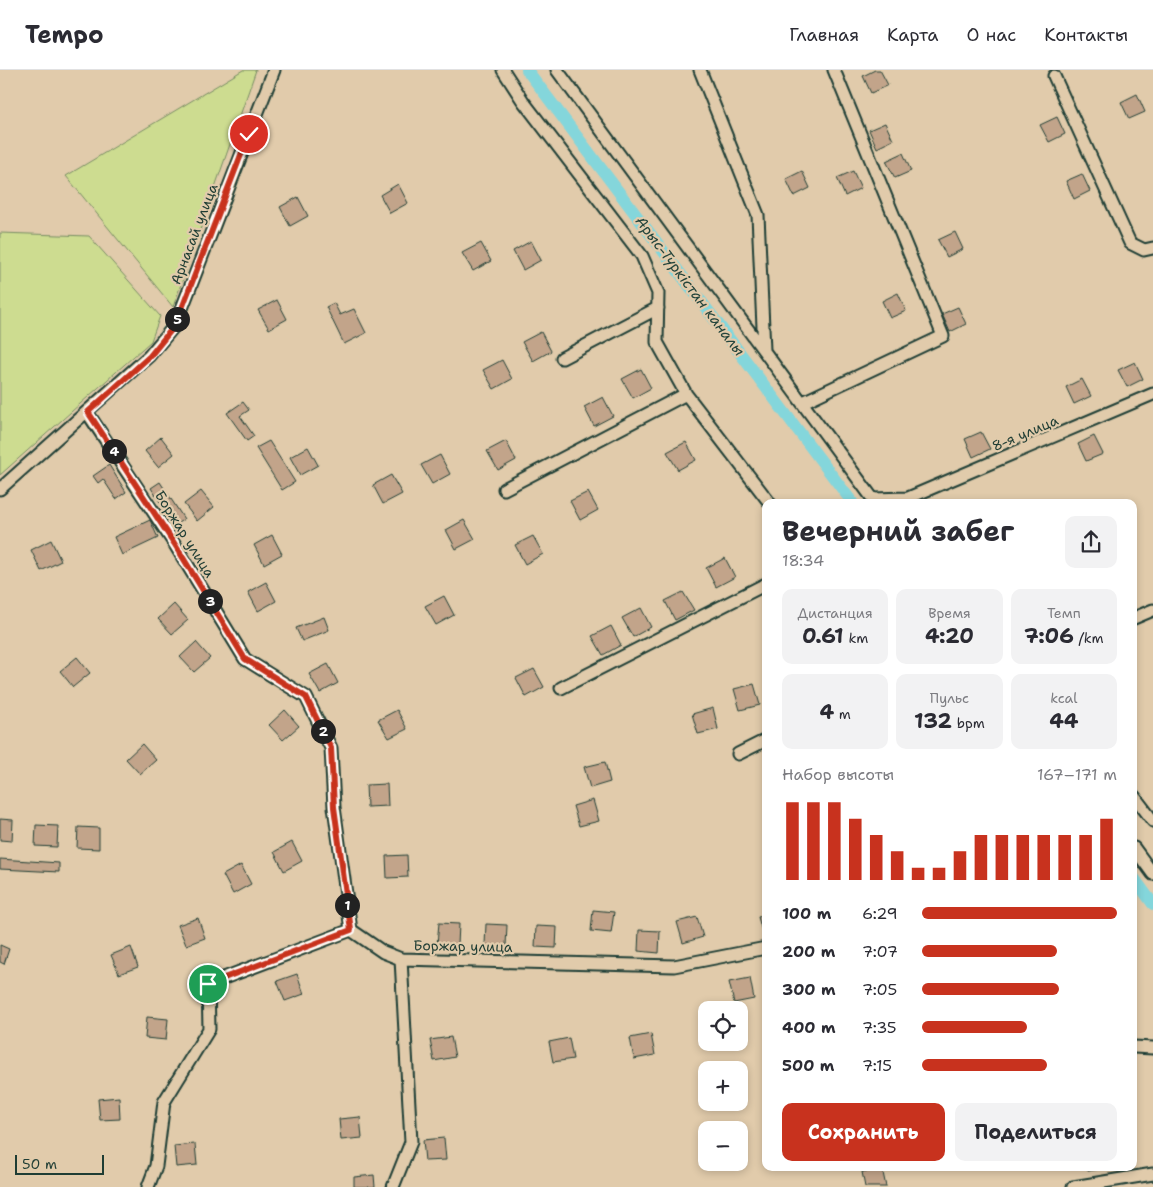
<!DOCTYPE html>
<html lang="ru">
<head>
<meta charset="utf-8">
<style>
	:root { --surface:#fff; --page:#f2f2f3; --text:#2b2b33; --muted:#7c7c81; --line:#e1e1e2; --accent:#c8321e }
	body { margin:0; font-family:"Shantell Sans",sans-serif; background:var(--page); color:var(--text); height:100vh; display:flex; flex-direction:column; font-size:19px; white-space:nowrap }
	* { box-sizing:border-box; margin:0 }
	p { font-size:16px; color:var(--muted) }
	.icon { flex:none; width:28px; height:28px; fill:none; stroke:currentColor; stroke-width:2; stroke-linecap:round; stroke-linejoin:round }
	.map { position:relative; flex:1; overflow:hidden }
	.side { position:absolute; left:762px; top:429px; width:375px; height:672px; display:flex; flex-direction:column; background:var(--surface); border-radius:10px; box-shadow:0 2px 8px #0003 }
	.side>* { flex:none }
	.buttons { position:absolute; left:698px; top:931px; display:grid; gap:10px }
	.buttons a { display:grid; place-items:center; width:50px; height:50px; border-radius:10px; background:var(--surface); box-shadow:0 2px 8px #0003; font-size:25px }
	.scale { position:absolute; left:15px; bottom:12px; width:89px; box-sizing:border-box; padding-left:5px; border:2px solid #1f3d34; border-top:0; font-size:14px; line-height:18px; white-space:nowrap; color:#1f3d34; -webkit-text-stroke:4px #e1cbab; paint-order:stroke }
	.pin { position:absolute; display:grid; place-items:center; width:42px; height:42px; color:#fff; margin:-21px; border:2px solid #fff; border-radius:50%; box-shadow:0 1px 5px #0007 }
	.km { position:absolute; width:25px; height:25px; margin:-12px; border-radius:50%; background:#222; color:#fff; font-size:14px; line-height:25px; text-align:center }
	.round { display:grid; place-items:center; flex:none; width:52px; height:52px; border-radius:10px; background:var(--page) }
	.head { display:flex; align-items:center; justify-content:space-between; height:85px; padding:0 20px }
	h1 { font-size:28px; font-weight:700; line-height:38px }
	.metrics { display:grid; grid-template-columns:repeat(3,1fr); gap:8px; height:85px; padding:5px 20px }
	.metrics div { display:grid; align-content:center; border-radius:10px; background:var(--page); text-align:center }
	.metrics b { font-size:21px; font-weight:700 }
	.metrics small { font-size:14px; font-weight:400 }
	.metrics p { font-size:14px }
	.chart { height:140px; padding:10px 20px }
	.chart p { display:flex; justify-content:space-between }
	.chart svg { width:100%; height:90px; margin-top:5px; stroke:var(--accent); stroke-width:6 }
	.primary-button { display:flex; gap:10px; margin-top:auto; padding:10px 20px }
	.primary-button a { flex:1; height:58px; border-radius:10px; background:var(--accent); color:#fff; font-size:20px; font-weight:700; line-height:58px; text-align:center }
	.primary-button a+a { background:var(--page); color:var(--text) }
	ul { padding:0 20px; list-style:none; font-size:16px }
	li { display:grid; grid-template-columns:80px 60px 1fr; align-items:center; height:38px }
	li i { height:12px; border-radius:6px; background:var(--accent) }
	header { display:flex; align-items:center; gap:30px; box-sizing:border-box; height:70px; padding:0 25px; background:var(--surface); border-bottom:1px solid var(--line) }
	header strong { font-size:24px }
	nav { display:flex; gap:28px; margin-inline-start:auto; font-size:18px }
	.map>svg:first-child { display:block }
	.green { fill:#cddc90; stroke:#768c62 }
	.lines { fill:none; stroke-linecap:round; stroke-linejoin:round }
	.canal { stroke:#84d6db; stroke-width:12 }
	.building { fill:#c2a48a; stroke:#1f3d34 }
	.minor-casing { stroke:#1f3d34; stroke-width:15 }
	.minor { stroke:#e1cbab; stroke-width:11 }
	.route-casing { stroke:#fff; stroke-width:10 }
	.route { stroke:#c8321e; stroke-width:6 }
	.labels { text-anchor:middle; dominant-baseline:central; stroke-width:4.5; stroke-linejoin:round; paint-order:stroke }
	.street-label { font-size:14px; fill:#1f3d34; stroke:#e1cbab }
	.water-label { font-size:15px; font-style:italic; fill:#24453c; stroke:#e1cbab }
</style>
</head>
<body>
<header>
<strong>Tempo</strong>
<nav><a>Главная</a><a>Карта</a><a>О нас</a><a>Контакты</a></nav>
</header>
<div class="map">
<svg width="1153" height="1117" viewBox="0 0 1153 1117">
	<rect width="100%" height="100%" fill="#e1cbab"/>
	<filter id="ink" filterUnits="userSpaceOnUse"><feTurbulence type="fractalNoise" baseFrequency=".02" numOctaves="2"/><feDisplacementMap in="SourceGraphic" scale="10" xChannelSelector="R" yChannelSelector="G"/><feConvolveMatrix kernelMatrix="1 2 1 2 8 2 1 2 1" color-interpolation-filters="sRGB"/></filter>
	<g filter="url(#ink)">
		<path class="green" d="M 243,0 L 256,0 L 173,237 L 66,106 Z
			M 0,163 L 89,166 L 160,246 L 151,271 L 0,405 Z"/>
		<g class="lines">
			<path class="canal" d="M 527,0 L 852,432
				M 1134,808 L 1153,834"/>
		</g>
		<path class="building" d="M 875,0 L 880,0 L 888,15 L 871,23 L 863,6 Z
			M 1137,24 L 1145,42 L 1129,49 L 1121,32 Z
			M 1057,47 L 1065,64 L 1049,72 L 1040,55 Z
			M 885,53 L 893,70 L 877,78 L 869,60 Z
			M 903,83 L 911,101 L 895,108 L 886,91 Z
			M 802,101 L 810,118 L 794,126 L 786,109 Z
			M 853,101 L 861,118 L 845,126 L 837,108 Z
			M 1082,104 L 1090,121 L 1074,129 L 1066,111 Z
			M 398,114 L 408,133 L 390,143 L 380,125 Z
			M 298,127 L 308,146 L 290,156 L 280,137 Z
			M 955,162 L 963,179 L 947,187 L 938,170 Z
			M 531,171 L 541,190 L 523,200 L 513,181 Z
			M 481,173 L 491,191 L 473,201 L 462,183 Z
			M 898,223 L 906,241 L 890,248 L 882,231 Z
			M 277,230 L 287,249 L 269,259 L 258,240 Z
			M 334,233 L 340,245 L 354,239 L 366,263 L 344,274 L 326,237 Z
			M 958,237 L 966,254 L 950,262 L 942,244 Z
			M 541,262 L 551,281 L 533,291 L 522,272 Z
			M 502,290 L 512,309 L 494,319 L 483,300 Z
			M 1135,292 L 1143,309 L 1127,317 L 1118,300 Z
			M 641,299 L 651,318 L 633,328 L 622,309 Z
			M 1082,309 L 1091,326 L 1074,334 L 1066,317 Z
			M 603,327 L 613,346 L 594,356 L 584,337 Z
			M 243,332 L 249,340 L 240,346 L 254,366 L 247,371 L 227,343 Z
			M 981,362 L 990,379 L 973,387 L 965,369 Z
			M 1094,366 L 1103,384 L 1086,391 L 1078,374 Z
			M 161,367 L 174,384 L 158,397 L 145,381 Z
			M 269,371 L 295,412 L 282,420 L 256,378 Z
			M 506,371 L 516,390 L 498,400 L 487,381 Z
			M 686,372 L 696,390 L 678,400 L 667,382 Z
			M 308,377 L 318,395 L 300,405 L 290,387 Z
			M 440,385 L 450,404 L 432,414 L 421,395 Z
			M 109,395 L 126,422 L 116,429 L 103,409 L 98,413 L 93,406 Z
			M 391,405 L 402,424 L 383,434 L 373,415 Z
			M 160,412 L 184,449 L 175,455 L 151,418 Z
			M 201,421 L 214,437 L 197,451 L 184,434 Z
			M 588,422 L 598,440 L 580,450 L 570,431 Z
			M 150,450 L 158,468 L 122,485 L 114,467 Z
			M 464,450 L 475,469 L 456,479 L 446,460 Z
			M 272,465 L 282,484 L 264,494 L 254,475 Z
			M 533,466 L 543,484 L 525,494 L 515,475 Z
			M 51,470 L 61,491 L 41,501 L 31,480 Z
			M 725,488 L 735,507 L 716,517 L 706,498 Z
			M 266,512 L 276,531 L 258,541 L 248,522 Z
			M 683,522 L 694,540 L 675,550 L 665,531 Z
			M 444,526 L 454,545 L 436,555 L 425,536 Z
			M 174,534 L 188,550 L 172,564 L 158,549 Z
			M 641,538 L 651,557 L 633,567 L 622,548 Z
			M 324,547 L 329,560 L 302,571 L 296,558 Z
			M 611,556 L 621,575 L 603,585 L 592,566 Z
			M 196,572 L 210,588 L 194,602 L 180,587 Z
			M 77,587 L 90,603 L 73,617 L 60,601 Z
			M 328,594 L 338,613 L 320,623 L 309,604 Z
			M 534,599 L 544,617 L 526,627 L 516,608 Z
			M 754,614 L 760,635 L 740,640 L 734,619 Z
			M 713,638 L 718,659 L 698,664 L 692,644 Z
			M 285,640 L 299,656 L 283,670 L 269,655 Z
			M 397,640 L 407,659 L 389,668 L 378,650 Z
			M 142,674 L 156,690 L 140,704 L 126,689 Z
			M 605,692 L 610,712 L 590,718 L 584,697 Z
			M 387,714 L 388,736 L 367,737 L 366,715 Z
			M 593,730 L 599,751 L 579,756 L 573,736 Z
			M 0,749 L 13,750 L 12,771 L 0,770 Z
			M 36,755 L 58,756 L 57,777 L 35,776 Z
			M 78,757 L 99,758 L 99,779 L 77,778 Z
			M 292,772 L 302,791 L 284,801 L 274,782 Z
			M 407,785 L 408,807 L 387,808 L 386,786 Z
			M 0,789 L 59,793 L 59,802 L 0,799 Z
			M 241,795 L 251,814 L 233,824 L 223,805 Z
			M 593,840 L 614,842 L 611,863 L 591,861 Z
			M 766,845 L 766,867 L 764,868 L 758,847 Z
			M 697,847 L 703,867 L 683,873 L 677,852 Z
			M 198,848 L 205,868 L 186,875 L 178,855 Z
			M 439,853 L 459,854 L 458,875 L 437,874 Z
			M 486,854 L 507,855 L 506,876 L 485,875 Z
			M 536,856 L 557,857 L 556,878 L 535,877 Z
			M 639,860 L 660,861 L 659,883 L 638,881 Z
			M 0,875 L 9,879 L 4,894 L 0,892 Z
			M 131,877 L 138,897 L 119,904 L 111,885 Z
			M 297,904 L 304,924 L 285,931 L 277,911 Z
			M 750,908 L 754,929 L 734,933 L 729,912 Z
			M 147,947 L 168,949 L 166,970 L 145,968 Z
			M 706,952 L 706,972 L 712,972 L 703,974 L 699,953 Z
			M 651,964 L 655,985 L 634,989 L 630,968 Z
			M 451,967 L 455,987 L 434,991 L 430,970 Z
			M 569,968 L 573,989 L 553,992 L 549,972 Z
			M 119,1027 L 120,1049 L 100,1050 L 98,1029 Z
			M 360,1047 L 362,1068 L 341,1070 L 339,1049 Z
			M 444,1068 L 446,1090 L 425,1091 L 423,1070 Z
			M 195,1074 L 197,1095 L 176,1097 L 174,1076 Z
			M 882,1098 L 886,1117 L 865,1117 L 862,1102 Z
			M 1087,1098 L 1107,1098 L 1088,1101 Z
			M 374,1105 L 375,1117 L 354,1117 L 354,1107 Z"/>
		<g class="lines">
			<g class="minor-casing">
				<path id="minor" d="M 503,0 L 523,31 L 642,186 L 658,223 L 657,272 L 686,324 L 769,432
					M 557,0 L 873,429 L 908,428 L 1153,324
					M 700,0 L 758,145 L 764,280
					M 1054,6 L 1130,173 L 1144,180 L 1153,178
					M 562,288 L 658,238
					M 803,332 L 943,266 L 834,0
					M 87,342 L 174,473 L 245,589 L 306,627 L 331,678 L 334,737 L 351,860 L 383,882 L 401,889 L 674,896 L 766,878
					M 0,419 L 149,286 L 176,254 L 274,0
					M 504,419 L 686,324
					M 1134,548 L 1153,540
					M 561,618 L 766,514
					M 738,684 L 766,670
					M 1134,726 L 1153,751
					M 1134,778 L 1153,804
					M 1134,977 L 1153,978
					M 148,1117 L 156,1096 L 164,1032 L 209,959 L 208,914 L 351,860
					M 393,1117 L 411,1072 L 401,889
					M 1073,1117 L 1153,1104"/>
			</g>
			<use href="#minor" class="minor"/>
		</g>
	</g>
	<g class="lines" filter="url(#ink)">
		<g class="route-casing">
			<path id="route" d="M 208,914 L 351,860 L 334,737 L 331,678 L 306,627 L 245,589 L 174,473 L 88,342 L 150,286 L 176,254 L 249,64"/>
		</g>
		<use href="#route" class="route"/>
	</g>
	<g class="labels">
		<g class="street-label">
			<text transform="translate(194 164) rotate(-69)">Арнасай улица</text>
			<text transform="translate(1025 363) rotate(-23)">8-я улица</text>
			<text transform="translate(185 464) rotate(58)">Боржар улица</text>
			<text transform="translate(463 876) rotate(1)">Боржар улица</text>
		</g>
		<g class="water-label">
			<text transform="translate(690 216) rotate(53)">Арыс-Түркістан каналы</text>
		</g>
	</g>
</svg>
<div class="buttons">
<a><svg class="icon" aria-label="locate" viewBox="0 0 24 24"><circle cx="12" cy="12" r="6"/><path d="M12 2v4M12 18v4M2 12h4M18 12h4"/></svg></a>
<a>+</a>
<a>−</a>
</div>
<div class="scale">50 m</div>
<div class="pin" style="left:208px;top:914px;background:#1e9e55"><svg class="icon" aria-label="arrive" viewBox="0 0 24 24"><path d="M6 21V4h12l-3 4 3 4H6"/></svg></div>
<div class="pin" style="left:249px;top:64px;background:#d93025"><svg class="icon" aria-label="check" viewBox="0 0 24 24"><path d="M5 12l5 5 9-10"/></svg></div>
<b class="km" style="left:347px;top:835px">1</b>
<b class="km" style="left:323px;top:661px">2</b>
<b class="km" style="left:210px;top:531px">3</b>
<b class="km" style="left:114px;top:381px">4</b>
<b class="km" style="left:177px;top:249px">5</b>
<section class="side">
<div class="head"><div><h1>Вечерний забег</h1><p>18:34</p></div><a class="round"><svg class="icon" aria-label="share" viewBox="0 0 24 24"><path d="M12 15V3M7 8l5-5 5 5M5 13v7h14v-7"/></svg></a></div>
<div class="metrics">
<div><p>Дистанция</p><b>0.61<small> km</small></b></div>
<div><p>Время</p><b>4:20</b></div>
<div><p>Темп</p><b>7:06<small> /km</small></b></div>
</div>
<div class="metrics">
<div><b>4<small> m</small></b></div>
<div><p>Пульс</p><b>132<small> bpm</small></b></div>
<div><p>kcal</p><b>44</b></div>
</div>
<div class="chart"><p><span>Набор высоты</span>167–171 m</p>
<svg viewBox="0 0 160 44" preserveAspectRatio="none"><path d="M5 44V6M15 44V6M25 44V6M35 44V14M45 44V22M55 44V30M65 44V38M75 44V38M85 44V30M95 44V22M105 44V22M115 44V22M125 44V22M135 44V22M145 44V22M155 44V14"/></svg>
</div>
<ul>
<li><b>100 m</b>6:29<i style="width:100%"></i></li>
<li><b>200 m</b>7:07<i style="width:69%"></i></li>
<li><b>300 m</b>7:05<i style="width:70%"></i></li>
<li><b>400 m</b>7:35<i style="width:54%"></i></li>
<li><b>500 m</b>7:15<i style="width:64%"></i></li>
</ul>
<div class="primary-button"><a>Сохранить</a><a>Поделиться</a></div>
</section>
</div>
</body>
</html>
